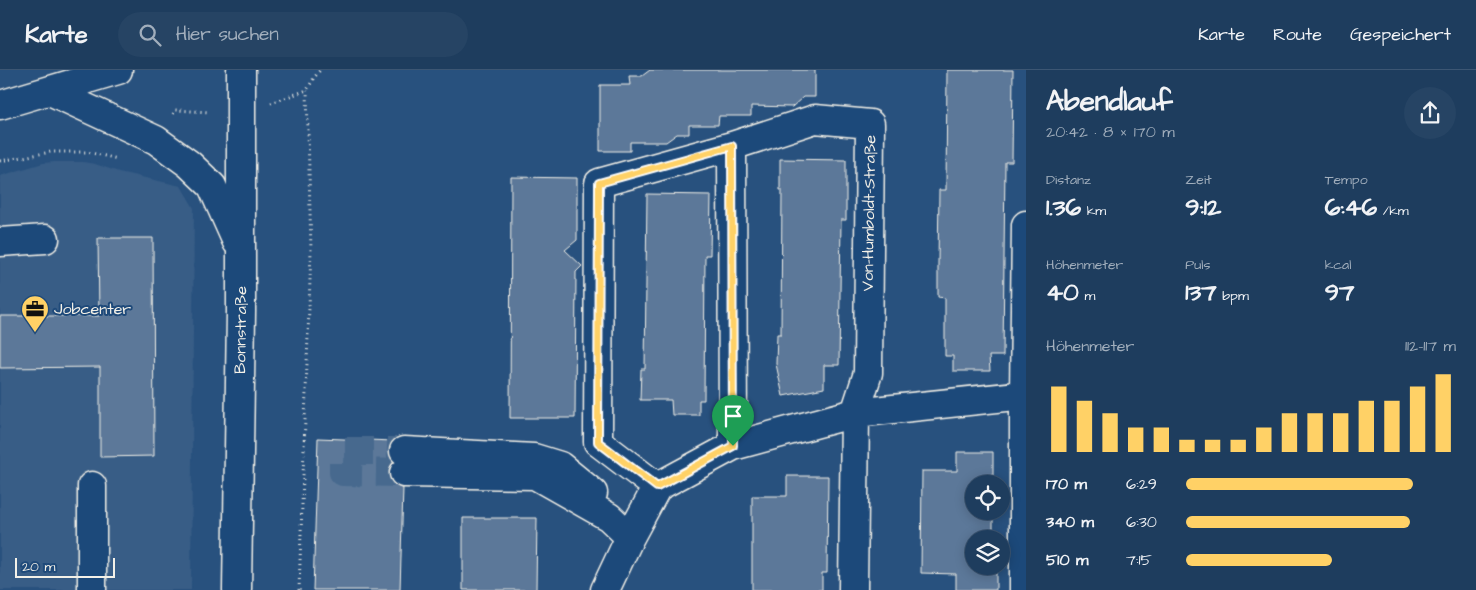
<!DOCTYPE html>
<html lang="de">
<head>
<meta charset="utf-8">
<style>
	:root { --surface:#1e3d5e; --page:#264464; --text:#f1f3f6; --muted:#a1aebc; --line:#3c5673; --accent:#ffd166 }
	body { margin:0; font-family:"Architects Daughter",sans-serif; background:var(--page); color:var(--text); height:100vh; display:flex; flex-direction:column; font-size:19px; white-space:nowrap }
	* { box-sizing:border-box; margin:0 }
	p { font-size:16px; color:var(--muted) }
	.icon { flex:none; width:28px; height:28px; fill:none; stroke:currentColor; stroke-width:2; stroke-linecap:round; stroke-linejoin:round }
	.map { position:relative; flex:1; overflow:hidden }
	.sheet { display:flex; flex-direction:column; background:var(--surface); width:450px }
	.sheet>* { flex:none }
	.fabs { position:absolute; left:965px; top:405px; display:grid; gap:10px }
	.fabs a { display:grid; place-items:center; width:45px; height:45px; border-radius:50%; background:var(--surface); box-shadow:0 2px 12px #0003,0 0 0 1px var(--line); font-size:25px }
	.scale { position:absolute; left:15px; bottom:12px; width:100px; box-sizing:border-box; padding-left:5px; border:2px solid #f4f1e8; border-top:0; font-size:14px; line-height:18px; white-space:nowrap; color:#f4f1e8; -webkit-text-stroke:4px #1f4a7a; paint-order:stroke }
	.pin { position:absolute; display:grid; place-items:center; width:42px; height:42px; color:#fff; margin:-51px -21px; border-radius:50% 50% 50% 0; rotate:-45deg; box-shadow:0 0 5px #0007 }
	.pin .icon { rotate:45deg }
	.round { display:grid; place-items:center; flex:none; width:52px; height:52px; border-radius:26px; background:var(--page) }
	.head { display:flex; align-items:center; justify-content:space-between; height:85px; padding:0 20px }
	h1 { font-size:28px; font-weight:800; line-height:38px }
	.figures { display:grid; grid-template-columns:repeat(3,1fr); gap:8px; height:85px; padding:5px 20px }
	.figures div { display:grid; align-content:center }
	.figures b { font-size:25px; font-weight:800 }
	.figures small { font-size:14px; font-weight:400 }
	.figures p { font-size:14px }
	.chart { height:140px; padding:10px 20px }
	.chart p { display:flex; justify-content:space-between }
	.chart svg { width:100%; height:90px; margin-top:5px; stroke:var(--accent); stroke-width:6 }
	ul { padding:0 20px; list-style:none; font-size:16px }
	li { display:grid; grid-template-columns:80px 60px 1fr; align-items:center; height:38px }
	li i { height:12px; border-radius:6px; background:var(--accent) }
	header { display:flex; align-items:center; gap:30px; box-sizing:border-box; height:70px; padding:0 25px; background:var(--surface); border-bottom:1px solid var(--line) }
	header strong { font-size:24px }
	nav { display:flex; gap:28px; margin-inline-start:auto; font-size:18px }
	.search { width:350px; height:45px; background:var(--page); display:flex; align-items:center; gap:12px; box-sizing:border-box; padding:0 18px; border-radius:28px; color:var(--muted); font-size:19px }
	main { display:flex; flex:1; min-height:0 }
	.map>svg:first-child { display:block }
	.built { fill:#375d86 }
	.building { fill:#5b7899; stroke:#f4f1e8 }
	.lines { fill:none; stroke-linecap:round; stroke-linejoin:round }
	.minor-tunnel { stroke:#47698e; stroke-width:28; stroke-dasharray:28 14; stroke-linecap:butt }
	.minor-casing { stroke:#f4f1e8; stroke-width:31 }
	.major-casing { stroke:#f4f1e8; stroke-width:31 }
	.path { stroke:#f4f1e8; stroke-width:3; stroke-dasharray:1 4; stroke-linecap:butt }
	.minor { stroke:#1f4a7a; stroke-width:28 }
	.major { stroke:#1f4a7a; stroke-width:28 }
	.route-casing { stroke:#fff; stroke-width:10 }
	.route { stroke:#ffd166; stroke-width:6 }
	.labels { text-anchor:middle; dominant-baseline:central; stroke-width:4; stroke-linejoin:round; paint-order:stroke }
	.street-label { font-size:16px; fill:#f4f1e8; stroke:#1f4a7a }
	.poi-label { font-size:16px; fill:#f4f1e8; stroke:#1f4a7a; text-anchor:start }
</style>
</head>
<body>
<header>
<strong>Karte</strong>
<div class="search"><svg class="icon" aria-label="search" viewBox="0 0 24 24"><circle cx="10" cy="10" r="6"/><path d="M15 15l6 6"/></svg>Hier suchen</div>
<nav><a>Karte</a><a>Route</a><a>Gespeichert</a></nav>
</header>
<main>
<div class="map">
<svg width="1026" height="520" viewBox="0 0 1026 520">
	<rect width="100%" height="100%" fill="#28517e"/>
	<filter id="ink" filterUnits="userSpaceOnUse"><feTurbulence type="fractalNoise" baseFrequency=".02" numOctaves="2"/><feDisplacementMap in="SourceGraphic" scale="10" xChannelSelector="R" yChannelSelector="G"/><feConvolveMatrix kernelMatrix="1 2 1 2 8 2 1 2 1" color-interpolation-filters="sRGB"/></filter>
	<g filter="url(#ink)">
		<path class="built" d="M 54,92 L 83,92 L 95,94 L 119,102 L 181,116 L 194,138 L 191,520 L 0,520 L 0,106 L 43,93 Z"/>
		<path class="building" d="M 650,0 L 815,0 L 815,27 L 803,27 L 792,37 L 751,36 L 751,46 L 719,46 L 718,55 L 689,55 L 689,64 L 677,64 L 666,72 L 630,72 L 630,81 L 600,81 L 600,15 L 630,15 L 629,6 L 642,6 Z
			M 947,0 L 1013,0 L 1012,92 L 1005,92 L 1003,286 L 989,286 L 990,301 L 953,301 L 953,286 L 945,286 L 945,228 L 938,227 L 938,194 L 939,120 L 946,120 Z
			M 780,89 L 846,90 L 846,150 L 841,150 L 839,295 L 824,295 L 824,318 L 783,326 L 776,294 L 777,264 L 781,264 L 782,120 L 780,120 Z
			M 511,107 L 577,108 L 577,170 L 565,180 L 582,196 L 576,202 L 575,348 L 510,348 Z
			M 647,124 L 711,125 L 710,185 L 705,185 L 704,330 L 699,330 L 699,345 L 672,345 L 671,330 L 640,330 L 641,299 L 645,299 Z
			M 98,168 L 153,168 L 154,386 L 100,387 L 100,297 L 0,298 L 0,246 L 99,246 Z
			M 318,368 L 393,371 L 388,381 L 390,388 L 394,392 L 390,395 L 388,403 L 391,411 L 396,416 L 403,418 L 400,520 L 313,520 Z
			M 957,382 L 993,382 L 993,414 L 974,414 L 974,441 L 993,441 L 993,462 L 999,462 L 998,469 L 974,469 L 974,496 L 996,496 L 996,520 L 956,520 L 956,504 L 921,503 L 922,401 L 957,401 Z
			M 787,406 L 828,406 L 827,503 L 822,503 L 822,520 L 752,520 L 752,426 L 787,426 Z
			M 463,448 L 537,448 L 536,520 L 463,520 Z"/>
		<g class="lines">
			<path class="minor-tunnel" d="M 404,403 L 343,402 L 343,381 L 404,381"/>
			<g class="minor-casing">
				<path id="minor" d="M 732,76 L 733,376
					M 0,172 L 45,169
					M 404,381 L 534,388 L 560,396 L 593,423
					M 404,403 L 535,405 L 609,447 L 630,467
					M 657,417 L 598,372 L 599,113 L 732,76 L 815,49 L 870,54 L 868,303 L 855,343 L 853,520
					M 92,520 L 92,416
					M 605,520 L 630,467 L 657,417 L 733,376 L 855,343 L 1026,325
					M 1024,520 L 1024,325 L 1026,155"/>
			</g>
			<g class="major-casing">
				<g id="major">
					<path d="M 50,21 L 156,70 L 189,94 L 212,116 L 237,172"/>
					<path d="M 0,35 L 118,0"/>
					<path id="s1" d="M 237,520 L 241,242 L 241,0"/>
				</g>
			</g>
			<path class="path" d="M 271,33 L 307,20 L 314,8 L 320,0
				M 173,44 L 175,40 L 210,42
				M 0,91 L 51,82 L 87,82 L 118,89
				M 299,520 L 311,181 L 307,20"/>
			<use href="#minor" class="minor"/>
			<use href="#major" class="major"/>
		</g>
	</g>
	<g class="lines" filter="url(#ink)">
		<g class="route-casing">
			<path id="route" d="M 732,76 L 733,376 L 657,417 L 598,372 L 599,113 Z"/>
		</g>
		<use href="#route" class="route"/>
	</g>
	<defs>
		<g id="office-pin" transform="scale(1.4375)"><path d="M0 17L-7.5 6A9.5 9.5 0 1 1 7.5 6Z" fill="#ffd166" stroke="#1f4a7a"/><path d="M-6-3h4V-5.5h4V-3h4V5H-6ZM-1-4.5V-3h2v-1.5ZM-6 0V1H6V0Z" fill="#111"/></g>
	</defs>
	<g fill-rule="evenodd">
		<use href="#office-pin" x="35" y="239"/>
	</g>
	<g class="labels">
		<g class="street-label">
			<text transform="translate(869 143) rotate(-89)">Von-Humboldt-Straße</text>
			<text stroke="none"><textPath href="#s1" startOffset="260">Bonnstraße</textPath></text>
		</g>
		<g class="poi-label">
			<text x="54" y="239">Jobcenter</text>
		</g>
	</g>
</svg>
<div class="fabs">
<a><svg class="icon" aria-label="locate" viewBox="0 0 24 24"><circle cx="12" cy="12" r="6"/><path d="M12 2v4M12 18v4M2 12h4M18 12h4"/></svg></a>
<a><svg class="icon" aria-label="layers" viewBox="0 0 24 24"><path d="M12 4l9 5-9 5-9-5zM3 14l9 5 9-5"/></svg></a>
</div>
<div class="scale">20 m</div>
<div class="pin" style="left:733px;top:376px;background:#1e9e55"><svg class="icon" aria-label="arrive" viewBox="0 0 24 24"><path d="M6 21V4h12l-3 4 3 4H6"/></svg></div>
</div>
<section class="sheet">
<div class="head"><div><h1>Abendlauf</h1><p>20:42 · 8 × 170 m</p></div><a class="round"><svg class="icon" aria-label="share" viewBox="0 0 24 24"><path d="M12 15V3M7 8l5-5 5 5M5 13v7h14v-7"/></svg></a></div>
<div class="figures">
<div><p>Distanz</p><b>1.36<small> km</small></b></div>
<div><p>Zeit</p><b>9:12</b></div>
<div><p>Tempo</p><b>6:46<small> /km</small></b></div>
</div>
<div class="figures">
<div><p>Höhenmeter</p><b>40<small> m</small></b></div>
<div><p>Puls</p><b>137<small> bpm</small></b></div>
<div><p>kcal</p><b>97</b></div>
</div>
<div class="chart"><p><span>Höhenmeter</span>112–117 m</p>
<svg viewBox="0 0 160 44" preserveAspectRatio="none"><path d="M5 44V12M15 44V19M25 44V25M35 44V32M45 44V32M55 44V38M65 44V38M75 44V38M85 44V32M95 44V25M105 44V25M115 44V25M125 44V19M135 44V19M145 44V12M155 44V6"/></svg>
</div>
<ul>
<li><b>170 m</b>6:29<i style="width:84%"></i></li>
<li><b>340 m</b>6:30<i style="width:83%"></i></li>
<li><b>510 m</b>7:15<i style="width:54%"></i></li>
</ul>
</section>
</main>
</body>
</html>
